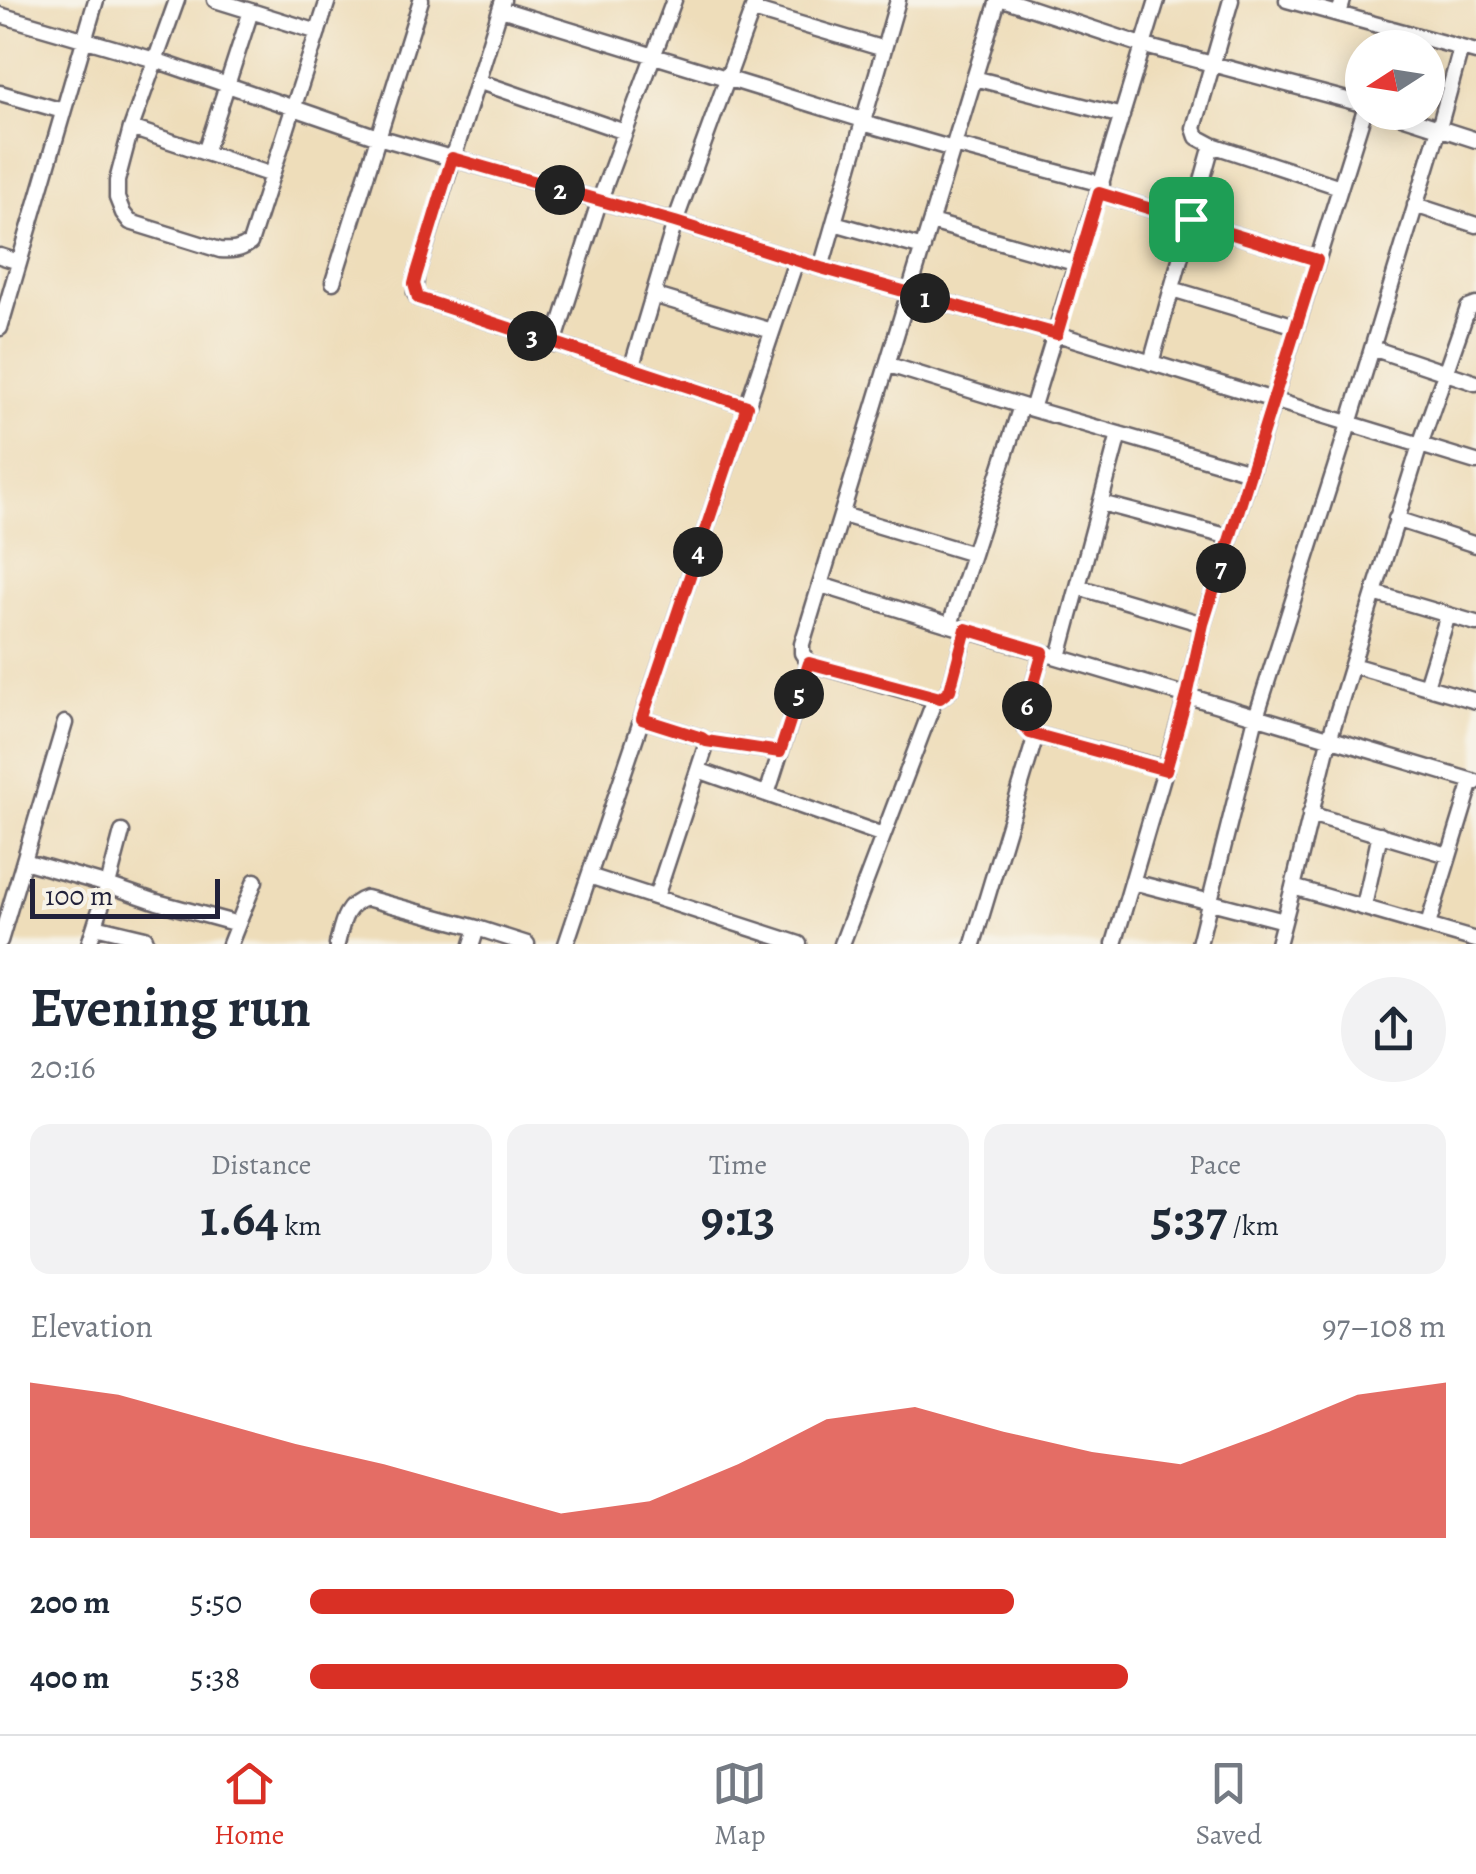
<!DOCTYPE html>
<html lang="en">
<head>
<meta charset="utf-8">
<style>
	:root { --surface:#fff; --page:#f2f2f3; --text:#1f2937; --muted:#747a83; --line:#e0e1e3; --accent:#d93025 }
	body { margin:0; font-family:Alegreya,serif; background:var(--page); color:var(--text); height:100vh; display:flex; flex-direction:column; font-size:38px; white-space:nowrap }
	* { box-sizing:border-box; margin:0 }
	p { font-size:32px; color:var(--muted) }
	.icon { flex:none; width:55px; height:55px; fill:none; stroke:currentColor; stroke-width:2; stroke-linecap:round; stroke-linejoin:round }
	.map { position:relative; height:944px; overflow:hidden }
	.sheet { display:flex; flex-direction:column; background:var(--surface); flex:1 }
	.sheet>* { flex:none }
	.needle { width:65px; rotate:258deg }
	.controls { position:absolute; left:1345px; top:30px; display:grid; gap:20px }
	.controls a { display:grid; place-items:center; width:100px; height:100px; border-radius:50%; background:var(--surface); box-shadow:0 5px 25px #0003; font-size:50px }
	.scale { position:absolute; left:30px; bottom:25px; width:190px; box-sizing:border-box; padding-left:10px; border:5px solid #22223b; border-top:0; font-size:28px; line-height:35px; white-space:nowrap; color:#22223b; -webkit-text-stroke:8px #f7f3e8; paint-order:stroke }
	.pin { position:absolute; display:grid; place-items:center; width:85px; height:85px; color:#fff; margin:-42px; border-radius:20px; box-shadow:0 5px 15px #0006 }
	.km { position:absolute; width:50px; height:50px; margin:-25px; border-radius:50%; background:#222; color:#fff; font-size:28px; line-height:50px; text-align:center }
	.round { display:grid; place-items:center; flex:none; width:105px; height:105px; border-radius:52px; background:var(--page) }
	.head { display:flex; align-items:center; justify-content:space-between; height:170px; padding:0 30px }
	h1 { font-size:55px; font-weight:700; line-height:75px }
	.stats { display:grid; grid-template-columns:repeat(3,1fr); gap:15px; height:170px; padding:10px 30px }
	.stats div { display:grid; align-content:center; border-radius:20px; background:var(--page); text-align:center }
	.stats b { font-size:50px; font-weight:700 }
	.stats small { font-size:28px; font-weight:400 }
	.stats p { font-size:28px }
	.chart { height:280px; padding:20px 30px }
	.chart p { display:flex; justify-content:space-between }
	.chart svg { width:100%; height:180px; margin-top:10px; fill:var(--accent); opacity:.7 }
	ul { padding:0 30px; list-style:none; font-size:32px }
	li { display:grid; grid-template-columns:160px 120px 1fr; align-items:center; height:75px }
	li i { height:25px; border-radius:12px; background:var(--accent) }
	.tabs { display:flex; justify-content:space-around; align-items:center; height:140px; border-top:2px solid var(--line); background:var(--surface); font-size:28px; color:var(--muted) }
	.tabs a { display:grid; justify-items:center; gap:5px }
	.tabs .selected { color:var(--accent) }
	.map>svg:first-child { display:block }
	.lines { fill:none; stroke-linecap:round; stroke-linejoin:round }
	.minor-casing { stroke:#696367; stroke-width:19 }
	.minor { stroke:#fff; stroke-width:14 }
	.route-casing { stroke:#fff; stroke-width:20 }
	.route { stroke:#d93025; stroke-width:12 }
</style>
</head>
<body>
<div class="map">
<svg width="1476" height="944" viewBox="0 0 1476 944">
	<rect width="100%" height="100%" fill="#f7f3e8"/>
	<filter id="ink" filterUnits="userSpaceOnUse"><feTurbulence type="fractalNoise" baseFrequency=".01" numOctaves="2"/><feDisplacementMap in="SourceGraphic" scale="20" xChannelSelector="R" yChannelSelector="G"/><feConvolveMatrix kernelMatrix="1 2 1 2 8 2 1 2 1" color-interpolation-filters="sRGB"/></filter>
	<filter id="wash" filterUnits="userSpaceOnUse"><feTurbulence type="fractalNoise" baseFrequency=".0048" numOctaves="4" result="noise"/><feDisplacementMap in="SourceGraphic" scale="40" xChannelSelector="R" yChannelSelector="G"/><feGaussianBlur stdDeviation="2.25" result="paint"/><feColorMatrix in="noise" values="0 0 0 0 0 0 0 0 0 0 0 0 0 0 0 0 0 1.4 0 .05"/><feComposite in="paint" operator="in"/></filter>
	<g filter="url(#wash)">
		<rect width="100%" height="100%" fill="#eeddba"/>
	</g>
	<g filter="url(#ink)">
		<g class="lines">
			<g class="minor-casing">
				<path id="minor" d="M 177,0 L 131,128 L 117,181 L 117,198 L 123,213 L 130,222 L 220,250 C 232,251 240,250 250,243 L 328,0
					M 215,0 L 318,32
					M 503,0 L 416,276 L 415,293 L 418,298 L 747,406
					M 1006,0 L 1145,46 L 1362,104
					M 1231,0 L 1194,128 L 1197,137 L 1212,145 L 1340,187
					M 1287,0 L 1476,52
					M 501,9 L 863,120
					M 753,10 L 884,49
					M 1339,14 L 1343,0
					M 0,15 L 155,60 L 378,137 L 675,222 L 821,268 L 1057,334 L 1476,462
					M 1384,48 L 1390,28
					M 974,78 L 1122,116
					M 477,81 L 625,132
					M 0,93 L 63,111
					M 1389,112 L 1476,140
					M 863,123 L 953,149
					M 131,128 L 272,175
					M 954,145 L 1102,184
					M 205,153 L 251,11
					M 1099,193 L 1317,260
					M 1415,205 L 1476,225
					M 931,222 L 1078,264
					M 834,223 L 923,248
					M 0,256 L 19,262
					M 821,268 L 898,0
					M 333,282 L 421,0
					M 1172,289 L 1296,326
					M 653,295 L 772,331
					M 1476,305 L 1468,308 L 1420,445 L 1374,593 L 1329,740 L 1293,887 L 1476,940
					M 0,328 L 96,0
					M 554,344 L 599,202 L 674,0
					M 1372,348 L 1476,383
					M 1151,363 L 1212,145
					M 889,365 L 1032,409 L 1250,472
					M 631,369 L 675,222 L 756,0
					M 1032,409 L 1157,0
					M 1101,503 L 1230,537
					M 843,515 L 973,554
					M 1396,519 L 1476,545
					M 821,585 L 950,625 L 1021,406
					M 1078,587 L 1203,624
					M 1374,593 L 1476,623
					M 950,625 L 1476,782
					M 966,629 L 950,690 L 940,698 L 935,699 L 809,663 L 802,653 L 802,644 L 998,0
					M 1043,652 L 1024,717 L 1025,727 L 1030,733 L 1166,769
					M 1059,657 L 1119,434
					M 1352,665 L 1476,701
					M 1426,686 L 1448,615
					M 642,719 L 702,738 L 706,746 L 656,897
					M 706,741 L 780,752
					M 698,770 L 883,835
					M 767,794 L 809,663
					M 1310,814 L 1448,855
					M 122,832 L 108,885 L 157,902 L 238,924
					M 24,861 L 108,885 L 89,944
					M 589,876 L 799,944
					M 1133,882 L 1284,921
					M 1364,906 L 1380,834
					M 1428,925 L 1472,781
					M 95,926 L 145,938 L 147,944
					M 0,941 L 65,723
					M 230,944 L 255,881
					M 337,944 C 342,924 344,905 366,898 L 477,928
					M 472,944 L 477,928 L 527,944
					M 566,944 L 796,261
					M 842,944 L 935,699
					M 973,944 L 1036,735
					M 1114,944 L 1187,695 L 1203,624 L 1364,112
					M 1199,944 L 1256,717 L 1349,424 L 1439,128 L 1461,48
					M 1278,944 L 1293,887"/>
			</g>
			<use href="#minor" class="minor"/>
		</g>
	</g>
	<g class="lines" filter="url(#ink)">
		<g class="route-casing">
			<path id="route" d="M 452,158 L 675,222 L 821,268 L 1057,334 L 1099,193 L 1317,260 L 1203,624 L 1187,696 L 1166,770 L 1030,733 L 1025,727 L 1024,718 L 1043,652 L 966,629 L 950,690 L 940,698 L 809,663 L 780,752 L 706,741 L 702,738 L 642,719 L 747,406 L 418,298 L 414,284 L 416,276 Z"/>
		</g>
		<use href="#route" class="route"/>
	</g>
</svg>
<div class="controls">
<a><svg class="needle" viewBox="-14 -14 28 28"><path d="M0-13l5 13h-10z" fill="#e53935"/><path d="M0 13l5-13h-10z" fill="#747a83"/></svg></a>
</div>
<div class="scale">100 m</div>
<div class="pin" style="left:1191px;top:219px;background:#1e9e55"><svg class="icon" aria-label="arrive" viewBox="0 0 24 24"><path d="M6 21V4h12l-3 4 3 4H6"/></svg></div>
<b class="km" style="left:925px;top:298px">1</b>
<b class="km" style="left:560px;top:190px">2</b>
<b class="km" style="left:532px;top:336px">3</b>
<b class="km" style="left:698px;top:552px">4</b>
<b class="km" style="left:799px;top:694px">5</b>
<b class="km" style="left:1027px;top:706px">6</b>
<b class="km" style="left:1221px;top:568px">7</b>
</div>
<section class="sheet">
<div class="head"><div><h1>Evening run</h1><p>20:16</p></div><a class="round"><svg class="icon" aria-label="share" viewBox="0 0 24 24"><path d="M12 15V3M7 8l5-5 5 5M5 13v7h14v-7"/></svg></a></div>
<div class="stats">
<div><p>Distance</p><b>1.64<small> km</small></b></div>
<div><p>Time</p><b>9:13</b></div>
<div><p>Pace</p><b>5:37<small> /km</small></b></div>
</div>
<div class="chart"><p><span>Elevation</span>97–108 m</p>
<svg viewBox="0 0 160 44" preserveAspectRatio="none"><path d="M0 44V6L10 9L20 15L30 21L40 26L50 32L60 38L70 35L80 26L90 15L100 12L110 18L120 23L130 26L140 18L150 9L160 6V44z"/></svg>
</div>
<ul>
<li><b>200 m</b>5:50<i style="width:62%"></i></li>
<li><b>400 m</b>5:38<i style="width:72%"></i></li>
</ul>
</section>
<nav class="tabs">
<a class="selected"><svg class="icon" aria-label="home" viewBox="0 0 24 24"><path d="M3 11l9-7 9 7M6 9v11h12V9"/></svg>Home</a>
<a><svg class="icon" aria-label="map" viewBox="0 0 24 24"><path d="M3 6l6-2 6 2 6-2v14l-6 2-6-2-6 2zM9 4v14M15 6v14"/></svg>Map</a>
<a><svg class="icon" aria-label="saved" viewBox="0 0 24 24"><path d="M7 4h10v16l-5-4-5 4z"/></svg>Saved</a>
</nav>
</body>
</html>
